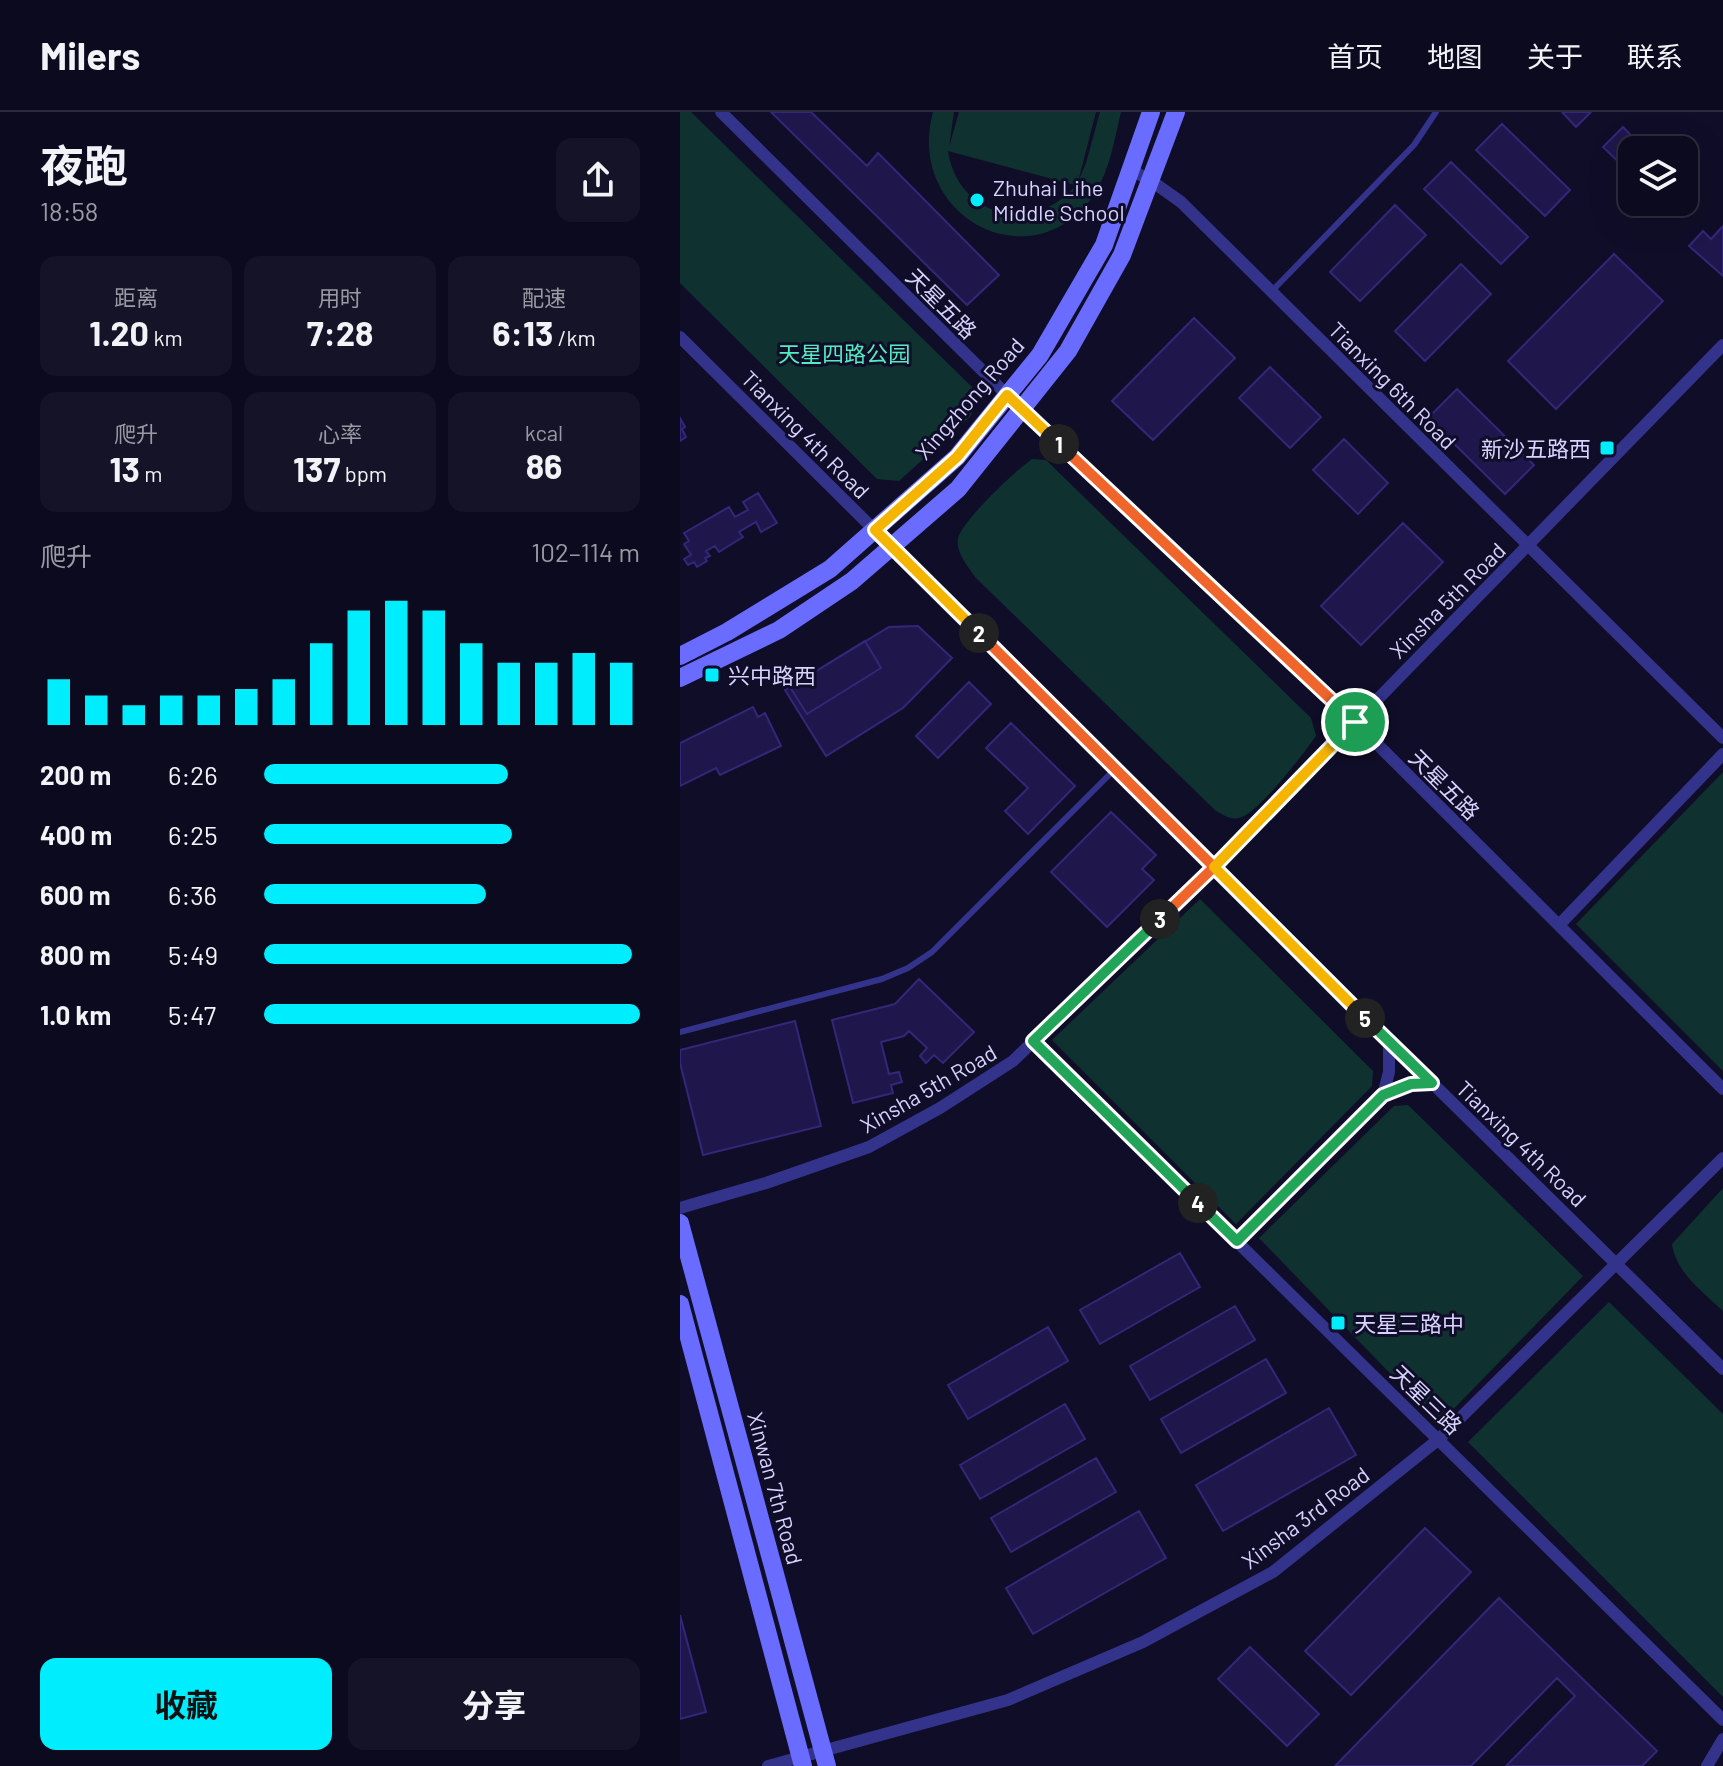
<!DOCTYPE html>
<html lang="zh">
<head>
<meta charset="utf-8">
<style>
	:root { --surface:#0c0a1e; --page:#151327; --text:#f1f3f6; --muted:#9a9aa4; --line:#2c2b3c; --accent:#00edfe }
	body { margin:0; font-family:Barlow,"Noto Sans SC",sans-serif; background:var(--page); color:var(--text); height:100vh; display:flex; flex-direction:column; font-size:30px; white-space:nowrap }
	* { box-sizing:border-box; margin:0 }
	p { font-size:26px; color:var(--muted) }
	.icon { flex:none; width:44px; height:44px; fill:none; stroke:currentColor; stroke-width:2; stroke-linecap:round; stroke-linejoin:round }
	.map { position:relative; flex:1; overflow:hidden }
	.panel { display:flex; flex-direction:column; background:var(--surface); width:680px }
	.panel>* { flex:none }
	.fabs { position:absolute; left:938px; top:24px; display:grid; gap:16px }
	.fabs a { display:grid; place-items:center; width:80px; height:80px; border-radius:16px; background:var(--surface); box-shadow:0 8px 32px #0002,0 0 0 2px var(--line); font-size:40px }
	.pin { position:absolute; display:grid; place-items:center; width:68px; height:68px; color:#fff; margin:-34px; border:4px solid #fff; border-radius:50%; box-shadow:0 2px 8px #0007 }
	.km { position:absolute; width:40px; height:40px; margin:-20px; border-radius:50%; background:#222; color:#fff; font-size:22px; line-height:40px; text-align:center }
	.round { display:grid; place-items:center; flex:none; width:84px; height:84px; border-radius:16px; background:var(--page) }
	.summary { display:flex; align-items:center; justify-content:space-between; height:136px; padding:0 40px }
	h1 { font-size:44px; font-weight:700; line-height:60px }
	.figures { display:grid; grid-template-columns:repeat(3,1fr); gap:12px; height:136px; padding:8px 40px }
	.figures div { display:grid; align-content:center; border-radius:16px; background:var(--page); text-align:center }
	.figures b { font-size:34px; font-weight:700 }
	.figures small { font-size:22px; font-weight:400 }
	.figures p { font-size:22px }
	.chart { height:224px; padding:16px 40px }
	.chart p { display:flex; justify-content:space-between }
	.chart svg { width:100%; height:144px; margin-top:8px; stroke:var(--accent); stroke-width:6 }
	.button { display:flex; gap:16px; margin-top:auto; padding:16px 40px }
	.button a { flex:1; height:92px; border-radius:16px; background:var(--accent); color:#111; font-size:32px; font-weight:700; line-height:92px; text-align:center }
	.button a+a { background:var(--page); color:var(--text) }
	ul { padding:0 40px; list-style:none; font-size:26px }
	li { display:grid; grid-template-columns:128px 96px 1fr; align-items:center; height:60px }
	li i { height:20px; border-radius:10px; background:var(--accent) }
	header { display:flex; align-items:center; gap:48px; box-sizing:border-box; height:112px; padding:0 40px; background:var(--surface); border-bottom:2px solid var(--line) }
	header strong { font-size:38px }
	nav { display:flex; gap:44px; margin-inline-start:auto; font-size:28px }
	main { display:flex; flex:1; min-height:0 }
	.map>svg:first-child { display:block }
	.green { fill:#0f3230; fill-rule:evenodd }
	.building { fill:#1f174b; stroke:#342679; stroke-width:2 }
	.lines { fill:none; stroke-linecap:round; stroke-linejoin:round }
	.lane { stroke:#33338c; stroke-width:6 }
	.street { stroke:#33338c; stroke-width:12 }
	.secondary { stroke:#6a6cff; stroke-width:18 }
	.split-1-casing { stroke:#fff; stroke-width:16 }
	.split-2-casing { stroke:#fff; stroke-width:16 }
	.split-3-casing { stroke:#fff; stroke-width:16 }
	.split-4-casing { stroke:#fff; stroke-width:16 }
	.split-5-casing { stroke:#fff; stroke-width:16 }
	.split-6-casing { stroke:#fff; stroke-width:16 }
	.split-1 { stroke:#f0652b; stroke-width:10 }
	.split-2 { stroke:#f5b400; stroke-width:10 }
	.split-3 { stroke:#f0652b; stroke-width:10 }
	.split-4 { stroke:#22a559; stroke-width:10 }
	.split-5 { stroke:#22a559; stroke-width:10 }
	.split-6 { stroke:#f5b400; stroke-width:10 }
	.poi-dot { fill:#00edfe; stroke:#100d28; stroke-width:3 }
	.labels { text-anchor:middle; dominant-baseline:central; stroke-width:6; stroke-linejoin:round; paint-order:stroke }
	.poi-label { font-size:22px; fill:#d7d3ff; stroke:#100d28; text-anchor:start }
	.street-label { font-size:22px; fill:#d7d3ff; stroke:#100d28 }
	.park-label { font-size:22px; fill:#52ecc0; stroke:#100d28 }
</style>
</head>
<body>
<header>
<strong>Milers</strong>
<nav><a>首页</a><a>地图</a><a>关于</a><a>联系</a></nav>
</header>
<main>
<section class="panel">
<div class="summary"><div><h1>夜跑</h1><p>18:58</p></div><a class="round"><svg class="icon" aria-label="share" viewBox="0 0 24 24"><path d="M12 15V3M7 8l5-5 5 5M5 13v7h14v-7"/></svg></a></div>
<div class="figures">
<div><p>距离</p><b>1.20<small> km</small></b></div>
<div><p>用时</p><b>7:28</b></div>
<div><p>配速</p><b>6:13<small> /km</small></b></div>
</div>
<div class="figures">
<div><p>爬升</p><b>13<small> m</small></b></div>
<div><p>心率</p><b>137<small> bpm</small></b></div>
<div><p>kcal</p><b>86</b></div>
</div>
<div class="chart"><p><span>爬升</span>102–114 m</p>
<svg viewBox="0 0 160 44" preserveAspectRatio="none"><path d="M5 44V30M15 44V35M25 44V38M35 44V35M45 44V35M55 44V33M65 44V30M75 44V19M85 44V9M95 44V6M105 44V9M115 44V19M125 44V25M135 44V25M145 44V22M155 44V25"/></svg>
</div>
<ul>
<li><b>200 m</b>6:26<i style="width:65%"></i></li>
<li><b>400 m</b>6:25<i style="width:66%"></i></li>
<li><b>600 m</b>6:36<i style="width:59%"></i></li>
<li><b>800 m</b>5:49<i style="width:98%"></i></li>
<li><b>1.0 km</b>5:47<i style="width:100%"></i></li>
</ul>
<div class="button"><a>收藏</a><a>分享</a></div>
</section>
<div class="map">
<svg width="1043" height="1654" viewBox="0 0 1043 1654">
	<rect width="100%" height="100%" fill="#100d28"/>
	<path class="green" d="M 0,0 L 11,0 L 292,275 L 295,295 L 290,305 L 219,369 L 197,367 L 0,171 Z
		M 253,0 L 274,0 L 269,35 L 279,0 L 416,0 L 398,70 L 406,51 L 420,0 L 441,0 C 434,29 429,63 411,87 C 348,170 225,103 253,0 ZM 268,39 L 395,73 L 395,74 C 353,124 278,105 268,39 Z
		M 352,347 L 366,348 L 631,606 L 636,624 C 624,641 577,703 559,706 C 551,708 543,703 536,699 L 296,466 C 289,456 275,440 278,426 C 283,408 335,359 352,347 Z
		M 1043,660 L 1043,959 L 896,812 Z
		M 520,787 L 693,959 L 692,974 L 556,1112 L 372,928 Z
		M 728,993 L 903,1164 L 759,1312 L 579,1126 L 714,994 Z
		M 1043,1076 L 1043,1199 C 1023,1180 996,1161 992,1132 Z
		M 929,1190 L 1043,1302 L 1043,1585 L 788,1330 Z"/>
	<path class="building" d="M 91,0 L 131,0 L 187,54 L 198,41 L 319,163 L 287,193 Z
		M 882,0 L 911,0 L 896,15 Z
		M 822,12 L 890,78 L 865,104 L 796,38 Z
		M 943,15 L 965,38 L 952,38 L 952,79 L 941,68 L 949,60 L 923,35 Z
		M 771,50 L 848,125 L 821,152 L 744,77 Z
		M 1004,77 L 1018,90 L 1002,105 L 988,90 L 1004,90 Z
		M 715,93 L 746,123 L 680,189 L 650,160 Z
		M 1043,114 L 1043,164 L 1009,134 L 1023,119 L 1031,127 Z
		M 934,142 L 983,189 L 876,297 L 828,249 Z
		M 781,152 L 811,182 L 745,249 L 715,219 Z
		M 514,206 L 555,246 L 473,328 L 432,289 Z
		M 590,255 L 641,305 L 610,336 L 559,286 Z
		M 777,277 L 854,353 L 825,382 L 748,306 Z
		M 0,306 L 5,315 L 2,317 L 6,325 L 0,329 Z
		M 664,327 L 708,371 L 678,402 L 633,358 Z
		M 78,381 L 97,411 L 81,420 L 76,410 L 59,420 L 63,425 L 39,440 L 35,434 L 26,439 L 30,444 L 25,446 L 27,449 L 17,455 L 14,450 L 8,453 L 4,447 L 11,443 L 4,432 L 9,429 L 4,421 L 49,395 L 55,405 L 68,398 L 63,390 Z
		M 723,411 L 763,450 L 681,533 L 641,494 Z
		M 238,514 L 272,546 L 223,596 L 146,644 L 105,578 L 209,515 Z
		M 185,529 L 201,556 L 127,602 L 110,575 Z
		M 289,570 L 311,592 L 258,646 L 236,624 Z
		M 73,595 L 78,605 L 85,601 L 101,634 L 40,663 L 36,656 L 0,674 L 0,631 Z
		M 331,611 L 395,674 L 348,722 L 325,699 L 348,676 L 306,636 Z
		M 431,700 L 476,743 L 462,757 L 474,768 L 427,815 L 371,760 Z
		M 239,867 L 294,920 L 263,951 L 254,943 L 246,951 L 240,944 L 247,936 L 229,919 L 224,924 L 201,930 L 209,962 L 219,960 L 222,970 L 211,973 L 213,981 L 173,991 L 152,908 L 215,892 Z
		M 115,909 L 141,1014 L 23,1043 L 0,951 L 0,938 Z
		M 500,1141 L 520,1175 L 420,1232 L 400,1198 Z
		M 555,1194 L 575,1228 L 470,1288 L 450,1254 Z
		M 368,1215 L 388,1249 L 288,1307 L 268,1273 Z
		M 586,1247 L 606,1281 L 501,1341 L 481,1307 Z
		M 385,1292 L 405,1327 L 300,1387 L 280,1353 Z
		M 649,1296 L 676,1343 L 543,1419 L 516,1373 Z
		M 416,1346 L 436,1380 L 331,1440 L 311,1406 Z
		M 459,1399 L 486,1446 L 353,1522 L 326,1476 Z
		M 745,1416 L 791,1460 L 671,1583 L 625,1539 Z
		M 819,1486 L 977,1639 L 962,1654 L 826,1654 L 895,1584 L 877,1566 L 791,1654 L 655,1654 Z
		M 0,1503 L 26,1600 L 0,1607 Z
		M 570,1535 L 639,1602 L 607,1634 L 538,1567 Z"/>
	<g class="lines">
		<path class="lane" d="M 591,180 L 734,33 L 756,0
			M 0,920 L 202,867 L 228,856 L 252,840 L 435,657"/>
		<path class="street" d="M 41,0 L 327,283 L 675,610 L 1043,977
			M 451,58 L 470,68 L 501,90 L 1043,626
			M 0,225 L 676,896 L 1043,1257
			M 879,813 L 1043,642
			M 353,929 L 1043,1608
			M 709,929 L 709,960 L 703,983 L 731,972 L 752,971
			M 0,1096 L 86,1071 L 189,1035 L 260,996 L 333,949 L 534,755 L 1043,233
			M 557,1129 L 703,983
			M 88,1654 L 328,1588 L 463,1530 L 593,1460 L 759,1327 L 1043,1046
			M 1027,1654 L 1043,1627"/>
		<path class="secondary" d="M 0,544 L 47,520 L 150,457 L 277,345 L 360,243 L 424,133 L 471,0
			M 0,566 L 99,518 L 172,469 L 278,377 L 388,239 L 442,143 L 496,0
			M 0,1111 L 147,1654
			M 0,1192 L 123,1654"/>
	</g>
	<g class="lines">
		<g class="split-1-casing">
			<path id="split-1" d="M 379,332 L 675,610"/>
		</g>
		<g class="split-2-casing">
			<path id="split-2" d="M 299,521 L 195,418 L 277,345 L 327,283 L 379,332"/>
		</g>
		<g class="split-3-casing">
			<path id="split-3" d="M 299,521 L 534,755 L 480,807"/>
		</g>
		<g class="split-4-casing">
			<path id="split-4" d="M 480,807 L 353,929 L 518,1091"/>
		</g>
		<g class="split-5-casing">
			<path id="split-5" d="M 518,1091 L 557,1129 L 703,983 L 731,972 L 752,971 L 685,906"/>
		</g>
		<g class="split-6-casing">
			<path id="split-6" d="M 675,610 L 534,755 L 685,906"/>
		</g>
		<use href="#split-1" class="split-1"/>
		<use href="#split-2" class="split-2"/>
		<use href="#split-3" class="split-3"/>
		<use href="#split-4" class="split-4"/>
		<use href="#split-5" class="split-5"/>
		<use href="#split-6" class="split-6"/>
	</g>
	<g class="poi-dot">
		<circle cx="297" cy="88" r="8"/>
		<rect x="919" y="328" width="16" height="16" rx="4"/>
		<rect x="24" y="555" width="16" height="16" rx="4"/>
		<rect x="650" y="1203" width="16" height="16" rx="4"/>
	</g>
	<g class="labels">
		<g class="poi-label">
			<text x="313" y="75">Zhuhai Lihe<tspan x="313" dy="25">Middle School</tspan></text>
			<text x="911" y="336" text-anchor="end">新沙五路西</text>
			<text x="48" y="563">兴中路西</text>
			<text x="674" y="1211">天星三路中</text>
		</g>
		<g class="street-label">
			<text transform="translate(262 191) rotate(45)">天星五路</text>
			<text transform="translate(713 273) rotate(45)">Tianxing 6th Road</text>
			<text transform="translate(289 286) rotate(-49)">Xingzhong Road</text>
			<text transform="translate(126 322) rotate(45)">Tianxing 4th Road</text>
			<text transform="translate(767 488) rotate(-45)">Xinsha 5th Road</text>
			<text transform="translate(765 672) rotate(45)">天星五路</text>
			<text transform="translate(248 976) rotate(-30)">Xinsha 5th Road</text>
			<text transform="translate(842 1031) rotate(44)">Tianxing 4th Road</text>
			<text transform="translate(747 1287) rotate(44)">天星三路</text>
			<text transform="translate(96 1376) rotate(75)">Xinwan 7th Road</text>
			<text transform="translate(625 1405) rotate(-37)">Xinsha 3rd Road</text>
		</g>
		<g class="park-label">
			<text x="164" y="241">天星四路公园</text>
		</g>
	</g>
</svg>
<div class="fabs">
<a><svg class="icon" aria-label="layers" viewBox="0 0 24 24"><path d="M12 4l9 5-9 5-9-5zM3 14l9 5 9-5"/></svg></a>
</div>
<div class="pin" style="left:675px;top:610px;background:#1e9e55"><svg class="icon" aria-label="arrive" viewBox="0 0 24 24"><path d="M6 21V4h12l-3 4 3 4H6"/></svg></div>
<b class="km" style="left:379px;top:332px">1</b>
<b class="km" style="left:299px;top:521px">2</b>
<b class="km" style="left:480px;top:807px">3</b>
<b class="km" style="left:518px;top:1091px">4</b>
<b class="km" style="left:685px;top:906px">5</b>
</div>
</main>
</body>
</html>
